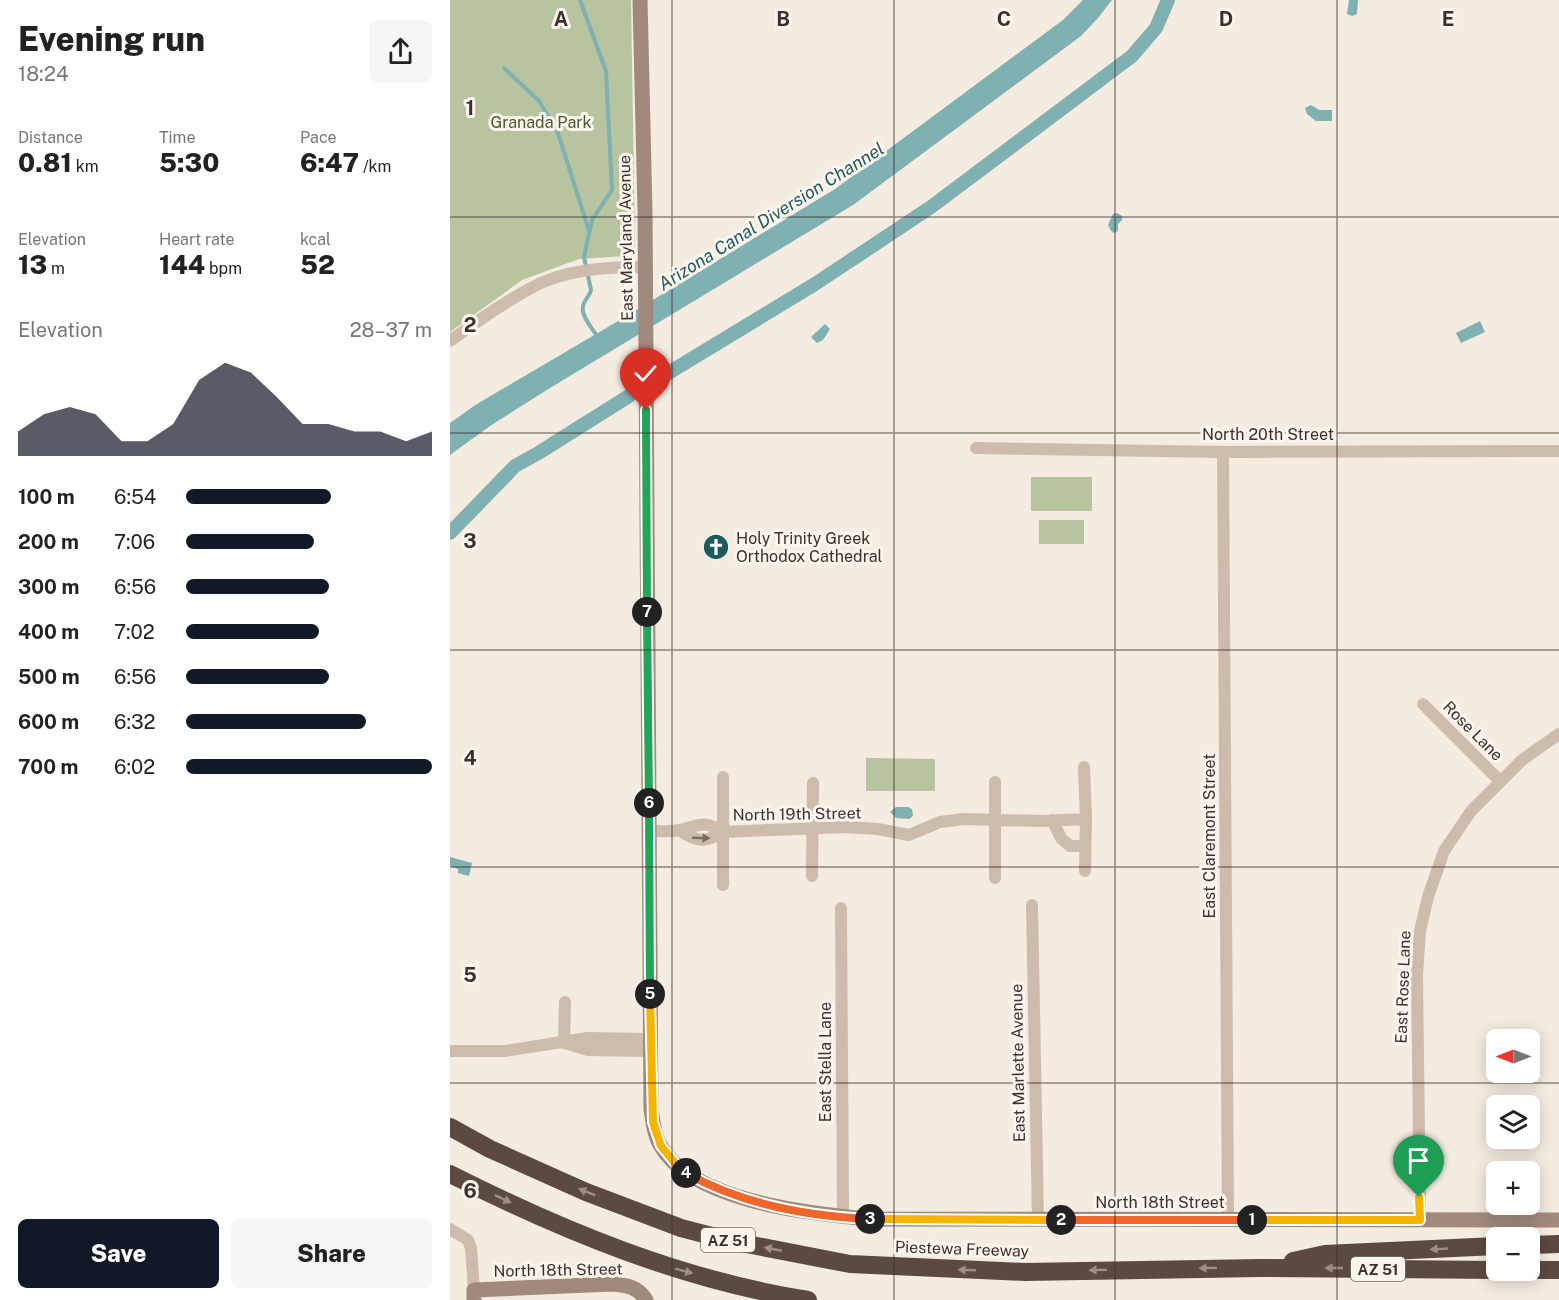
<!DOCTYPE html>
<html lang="en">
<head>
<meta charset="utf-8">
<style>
	:root { --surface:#fff; --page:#f6f6f6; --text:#222; --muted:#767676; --accent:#111827 }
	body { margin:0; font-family:"Public Sans",sans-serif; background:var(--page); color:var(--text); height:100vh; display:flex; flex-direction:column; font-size:22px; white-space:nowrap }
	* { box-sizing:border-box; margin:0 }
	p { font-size:20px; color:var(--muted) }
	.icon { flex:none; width:33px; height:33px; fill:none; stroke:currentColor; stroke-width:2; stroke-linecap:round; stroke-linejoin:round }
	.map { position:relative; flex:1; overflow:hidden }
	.details { display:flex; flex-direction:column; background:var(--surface); width:450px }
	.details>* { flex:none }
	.needle { width:39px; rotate:270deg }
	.tools { position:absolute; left:1036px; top:1029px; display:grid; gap:12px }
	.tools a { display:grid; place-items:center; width:54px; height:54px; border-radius:9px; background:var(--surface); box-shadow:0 3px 15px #0003; font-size:30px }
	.pin { position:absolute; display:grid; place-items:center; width:51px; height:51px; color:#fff; margin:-62px -26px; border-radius:50% 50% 50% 0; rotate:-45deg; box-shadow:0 0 6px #0007 }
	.pin .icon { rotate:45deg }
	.km { position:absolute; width:30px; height:30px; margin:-15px; border-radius:50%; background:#222; color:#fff; font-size:16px; line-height:30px; text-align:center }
	.round { display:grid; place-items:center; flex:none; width:63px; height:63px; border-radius:9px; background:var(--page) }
	.overview { display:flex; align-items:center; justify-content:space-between; height:102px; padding:0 18px }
	h1 { font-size:33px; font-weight:800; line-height:45px }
	.stats { display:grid; grid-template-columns:repeat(3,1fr); gap:9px; height:102px; padding:6px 18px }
	.stats div { display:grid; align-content:center }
	.stats b { font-size:26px; font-weight:800 }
	.stats small { font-size:16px; font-weight:400 }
	.stats p { font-size:16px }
	.chart { height:168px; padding:12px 18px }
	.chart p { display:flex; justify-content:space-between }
	.chart svg { width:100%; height:108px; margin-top:6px; fill:var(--accent); opacity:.7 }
	.cta { display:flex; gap:12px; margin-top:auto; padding:12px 18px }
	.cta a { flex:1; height:69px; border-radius:9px; background:var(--accent); color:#fff; font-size:24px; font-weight:800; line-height:69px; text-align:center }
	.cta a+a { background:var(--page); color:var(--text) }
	ul { padding:0 18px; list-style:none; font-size:20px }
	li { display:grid; grid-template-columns:96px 72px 1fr; align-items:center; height:45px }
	li i { height:15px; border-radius:8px; background:var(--accent) }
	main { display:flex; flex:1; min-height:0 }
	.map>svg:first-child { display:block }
	.green { fill:#b8c4a0 }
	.water { fill:#7fb0b2 }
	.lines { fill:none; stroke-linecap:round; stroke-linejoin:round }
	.stream { stroke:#7fb0b2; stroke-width:4 }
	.canal { stroke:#7fb0b2; stroke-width:14 }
	.street { stroke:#cdbbac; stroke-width:12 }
	.secondary { stroke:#a18a7d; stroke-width:15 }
	.highway { stroke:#5c4a42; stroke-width:18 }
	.oneway { fill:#7d6f65 }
	.oneway2 { fill:#9c8e87 }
	.split-1-casing { stroke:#fff; stroke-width:12 }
	.split-2-casing { stroke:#fff; stroke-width:12 }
	.split-3-casing { stroke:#fff; stroke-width:12 }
	.split-4-casing { stroke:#fff; stroke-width:12 }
	.split-5-casing { stroke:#fff; stroke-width:12 }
	.split-6-casing { stroke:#fff; stroke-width:12 }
	.split-7-casing { stroke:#fff; stroke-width:12 }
	.split-8-casing { stroke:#fff; stroke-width:12 }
	.split-1 { stroke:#f5b400; stroke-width:8 }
	.split-2 { stroke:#f0652b; stroke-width:8 }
	.split-3 { stroke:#f5b400; stroke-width:8 }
	.split-4 { stroke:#f0652b; stroke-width:8 }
	.split-5 { stroke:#f5b400; stroke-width:8 }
	.split-6 { stroke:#22a559; stroke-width:8 }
	.split-7 { stroke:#22a559; stroke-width:8 }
	.split-8 { stroke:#22a559; stroke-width:8 }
	.grid { fill:none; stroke:#3b302b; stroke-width:1.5; stroke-opacity:0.55 }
	.labels { text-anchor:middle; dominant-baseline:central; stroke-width:6; stroke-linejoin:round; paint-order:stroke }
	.shield { fill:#fbf5ee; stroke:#756b66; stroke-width:1.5 }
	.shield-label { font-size:15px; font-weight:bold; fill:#3b302b }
	.park-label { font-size:16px; fill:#4a5a2e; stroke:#fbf5ee }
	.street-label { font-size:16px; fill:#3b302b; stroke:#fbf5ee }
	.poi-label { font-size:16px; fill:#3b302b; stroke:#fbf5ee; text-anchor:start }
	.water-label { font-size:18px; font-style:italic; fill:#1f5a5e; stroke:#fbf5ee }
	.grid-label { font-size:20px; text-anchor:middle; font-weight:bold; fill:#3b302b; stroke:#fbf5ee; stroke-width:6; stroke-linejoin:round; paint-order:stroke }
</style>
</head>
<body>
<main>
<section class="details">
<div class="overview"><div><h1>Evening run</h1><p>18:24</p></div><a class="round"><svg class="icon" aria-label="share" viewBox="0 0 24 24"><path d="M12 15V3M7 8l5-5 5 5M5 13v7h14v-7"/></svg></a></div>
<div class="stats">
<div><p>Distance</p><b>0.81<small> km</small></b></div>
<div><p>Time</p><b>5:30</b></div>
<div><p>Pace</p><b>6:47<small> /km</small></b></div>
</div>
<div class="stats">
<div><p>Elevation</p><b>13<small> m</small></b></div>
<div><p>Heart rate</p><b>144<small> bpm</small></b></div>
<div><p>kcal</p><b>52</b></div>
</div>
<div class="chart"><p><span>Elevation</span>28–37 m</p>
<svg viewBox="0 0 160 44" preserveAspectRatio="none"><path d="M0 44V34L10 27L20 24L30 27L40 38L50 38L60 31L70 13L80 6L90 10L100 20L110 31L120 31L130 34L140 34L150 38L160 34V44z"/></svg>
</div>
<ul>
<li><b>100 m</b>6:54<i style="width:59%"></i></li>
<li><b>200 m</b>7:06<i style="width:52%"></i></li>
<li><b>300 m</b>6:56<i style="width:58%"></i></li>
<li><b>400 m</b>7:02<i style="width:54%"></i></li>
<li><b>500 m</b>6:56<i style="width:58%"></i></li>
<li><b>600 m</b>6:32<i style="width:73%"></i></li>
<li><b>700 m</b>6:02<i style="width:100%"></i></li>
</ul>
<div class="cta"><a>Save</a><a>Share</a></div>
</section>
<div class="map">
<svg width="1109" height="1300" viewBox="0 0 1109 1300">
	<rect width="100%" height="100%" fill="#f4ebe1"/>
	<path class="green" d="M 0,0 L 181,0 L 185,245 L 182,252 L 175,256 L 129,259 L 72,280 L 0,332 Z
		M 581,477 L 642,477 L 642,511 L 581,511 Z
		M 589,520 L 634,520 L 634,544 L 589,544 Z
		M 416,758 L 485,759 L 485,791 L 416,791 Z"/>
	<path class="water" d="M 633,0 L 662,0 L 648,18 L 631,36 L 403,205 L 100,388 L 40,426 L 0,455 L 0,423 L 27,404 L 175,317 L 385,189 L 613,20 Z
		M 899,0 L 908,0 L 907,14 L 902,16 L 897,14 Z
		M 861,105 L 869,110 L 882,110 L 882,121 L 866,121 L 857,114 L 855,108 Z
		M 667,213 L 672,216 L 672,220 L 668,224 L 668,231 L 664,233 L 661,231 L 658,225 L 663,214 Z
		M 1030,321 L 1035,332 L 1011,343 L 1006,333 Z
		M 375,324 L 380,329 L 373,340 L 367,343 L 361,337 Z
		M 446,807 L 458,807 L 462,809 L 463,816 L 459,819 L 446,818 L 440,812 Z
		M 0,857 L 22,863 L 19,876 L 8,873 L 8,869 L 0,866 Z"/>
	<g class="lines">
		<path class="stream" d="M 130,0 L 156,71 L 162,190 L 142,220 L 134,257 L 141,290 C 140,296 133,301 133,307 C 131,316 143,330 148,337
			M 54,68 L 89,101 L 108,133 L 139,231"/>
		<path class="canal" d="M 215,375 L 365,284 L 481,207 L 682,56 L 706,28 L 718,0
			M 0,533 L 65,466 L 90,452 L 179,396"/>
		<path class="street" d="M 0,341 C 26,322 53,303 81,288 C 115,269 157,267 195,267
			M 526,448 L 773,452 L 1109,451
			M 773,452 L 778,1220
			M 973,704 L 1050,781
			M 634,767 L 636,819 L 635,871
			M 273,777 L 273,885
			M 602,820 L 611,838 L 620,846 L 635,846
			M 229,830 C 245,841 256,844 272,832 L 395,827 L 428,829 L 459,835 L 490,822 L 514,819 L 591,821 L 636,819
			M 199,831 C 209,831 220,832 230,830 C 247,826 255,819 272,832
			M 362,876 L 363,783
			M 545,878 L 545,782
			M 582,905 L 588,1220
			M 391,908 L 393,1216
			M 114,1043 L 115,1002
			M 118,1044 L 138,1050 L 200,1051
			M 0,1051 L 55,1051 L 137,1038 L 200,1039
			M 970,1220 L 967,974 L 970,931 L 978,897 L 994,851 L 1021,811 L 1072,760 L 1109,734
			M 0,1229 L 18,1240 L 21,1248 L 24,1290"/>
		<path class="secondary" d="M 190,0 L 195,211 L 201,1109 C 203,1122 204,1134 210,1145 C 242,1202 359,1213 417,1219 L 1109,1220
			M 24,1300 L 24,1290 L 162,1284 C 177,1285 188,1287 196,1300"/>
		<path class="highway" d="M 0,1127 L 40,1149 L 136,1192 L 231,1228 L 281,1241 L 400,1264 L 575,1272 L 810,1268 L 1047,1270
			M 0,1174 C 113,1231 232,1280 358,1300
			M 1080,1245 L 1109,1244
			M 843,1261 L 875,1254 L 1047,1246
			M 1080,1270 L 1109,1270"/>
	</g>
	<defs><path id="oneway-solid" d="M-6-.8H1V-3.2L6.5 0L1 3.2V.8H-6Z" transform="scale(1.5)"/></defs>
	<use class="oneway" href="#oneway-solid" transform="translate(251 838) rotate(2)"/>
	<g class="oneway2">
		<use href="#oneway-solid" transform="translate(137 1192) rotate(-158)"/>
		<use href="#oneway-solid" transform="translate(53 1199) rotate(25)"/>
		<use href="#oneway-solid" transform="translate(323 1249) rotate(-169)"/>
		<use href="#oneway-solid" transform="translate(989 1249) rotate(177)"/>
		<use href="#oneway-solid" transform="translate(758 1268) rotate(179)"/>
		<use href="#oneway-solid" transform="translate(884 1268) rotate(-180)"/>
		<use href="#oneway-solid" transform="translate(517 1270) rotate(-178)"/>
		<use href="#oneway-solid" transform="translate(648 1270) rotate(179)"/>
		<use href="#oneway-solid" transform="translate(234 1271) rotate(15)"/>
	</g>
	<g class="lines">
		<g class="split-1-casing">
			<path id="split-1" d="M 802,1220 L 970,1220 L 969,1197"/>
		</g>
		<g class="split-2-casing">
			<path id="split-2" d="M 611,1220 L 802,1220"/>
		</g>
		<g class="split-3-casing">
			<path id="split-3" d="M 420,1219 L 611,1220"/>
		</g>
		<g class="split-4-casing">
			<path id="split-4" d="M 236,1173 C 291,1204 357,1216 420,1219"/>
		</g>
		<g class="split-5-casing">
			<path id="split-5" d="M 200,994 L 203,1122 L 211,1146 L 226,1164 L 236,1173"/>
		</g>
		<g class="split-6-casing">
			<path id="split-6" d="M 199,803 L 200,994"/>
		</g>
		<g class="split-7-casing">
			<path id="split-7" d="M 197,612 L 199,803"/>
		</g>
		<g class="split-8-casing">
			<path id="split-8" d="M 196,410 L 197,612"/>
		</g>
		<use href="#split-1" class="split-1"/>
		<use href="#split-2" class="split-2"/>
		<use href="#split-3" class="split-3"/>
		<use href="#split-4" class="split-4"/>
		<use href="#split-5" class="split-5"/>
		<use href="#split-6" class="split-6"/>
		<use href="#split-7" class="split-7"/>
		<use href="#split-8" class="split-8"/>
	</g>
	<path class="grid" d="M 222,0 L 222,1300M 444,0 L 444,1300M 665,0 L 665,1300M 887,0 L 887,1300M 0,217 L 1109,217M 0,433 L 1109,433M 0,650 L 1109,650M 0,867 L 1109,867M 0,1083 L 1109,1083"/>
	<defs>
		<g id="church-disc" transform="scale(1.35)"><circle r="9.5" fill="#1f5a5e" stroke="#fbf5ee"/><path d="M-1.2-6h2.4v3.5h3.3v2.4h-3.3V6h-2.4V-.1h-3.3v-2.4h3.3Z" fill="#fff"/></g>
	</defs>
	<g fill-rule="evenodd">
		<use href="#church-disc" x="266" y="547"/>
	</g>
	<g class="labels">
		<g class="shield">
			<rect x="251" y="1228" width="54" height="24" rx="4.5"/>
			<rect x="901" y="1257" width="54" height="24" rx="4.5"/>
		</g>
		<g class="shield-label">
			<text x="278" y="1240">AZ 51</text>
			<text x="928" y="1269">AZ 51</text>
		</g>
		<g class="park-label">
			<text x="91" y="122">Granada Park</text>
		</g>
		<g class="street-label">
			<text transform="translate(176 238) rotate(-91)">East Maryland Avenue</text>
			<text x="818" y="434">North 20th Street</text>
			<text transform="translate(1023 731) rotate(45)">Rose Lane</text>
			<text transform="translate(347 814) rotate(-1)">North 19th Street</text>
			<text transform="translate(759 836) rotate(-90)">East Claremont Street</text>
			<text transform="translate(953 987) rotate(-88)">East Rose Lane</text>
			<text transform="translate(375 1062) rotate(-90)">East Stella Lane</text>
			<text transform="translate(568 1063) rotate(-91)">East Marlette Avenue</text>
			<text x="710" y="1202">North 18th Street</text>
			<text transform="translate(512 1249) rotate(2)">Piestewa Freeway</text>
			<text transform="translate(108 1270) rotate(-1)">North 18th Street</text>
		</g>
		<g class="poi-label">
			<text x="286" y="538">Holy Trinity Greek<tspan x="286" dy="18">Orthodox Cathedral</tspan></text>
		</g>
		<g class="water-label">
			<text transform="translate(321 216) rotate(-32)">Arizona Canal Diversion Channel</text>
		</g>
	</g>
	<g class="grid-label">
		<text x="111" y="26">A</text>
		<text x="333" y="26">B</text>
		<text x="554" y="26">C</text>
		<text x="776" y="26">D</text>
		<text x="998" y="26">E</text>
		<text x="20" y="115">1</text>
		<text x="20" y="332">2</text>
		<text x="20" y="548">3</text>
		<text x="20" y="765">4</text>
		<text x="20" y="982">5</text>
		<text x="20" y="1198">6</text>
	</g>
</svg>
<div class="tools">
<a><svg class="needle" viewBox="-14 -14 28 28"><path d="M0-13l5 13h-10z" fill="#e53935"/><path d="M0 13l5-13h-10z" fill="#767676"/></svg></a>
<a><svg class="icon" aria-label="layers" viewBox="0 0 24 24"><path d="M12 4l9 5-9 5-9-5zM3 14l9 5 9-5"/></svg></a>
<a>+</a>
<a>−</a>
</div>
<div class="pin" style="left:969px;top:1197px;background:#1e9e55"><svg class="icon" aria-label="arrive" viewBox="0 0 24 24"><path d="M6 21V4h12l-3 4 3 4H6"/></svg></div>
<div class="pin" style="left:196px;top:410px;background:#d93025"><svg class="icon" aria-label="check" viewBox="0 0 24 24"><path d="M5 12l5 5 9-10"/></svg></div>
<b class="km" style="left:802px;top:1220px">1</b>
<b class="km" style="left:611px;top:1220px">2</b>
<b class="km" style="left:420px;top:1219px">3</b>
<b class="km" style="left:236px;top:1173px">4</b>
<b class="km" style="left:200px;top:994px">5</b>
<b class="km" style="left:199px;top:803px">6</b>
<b class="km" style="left:197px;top:612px">7</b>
</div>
</main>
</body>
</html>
